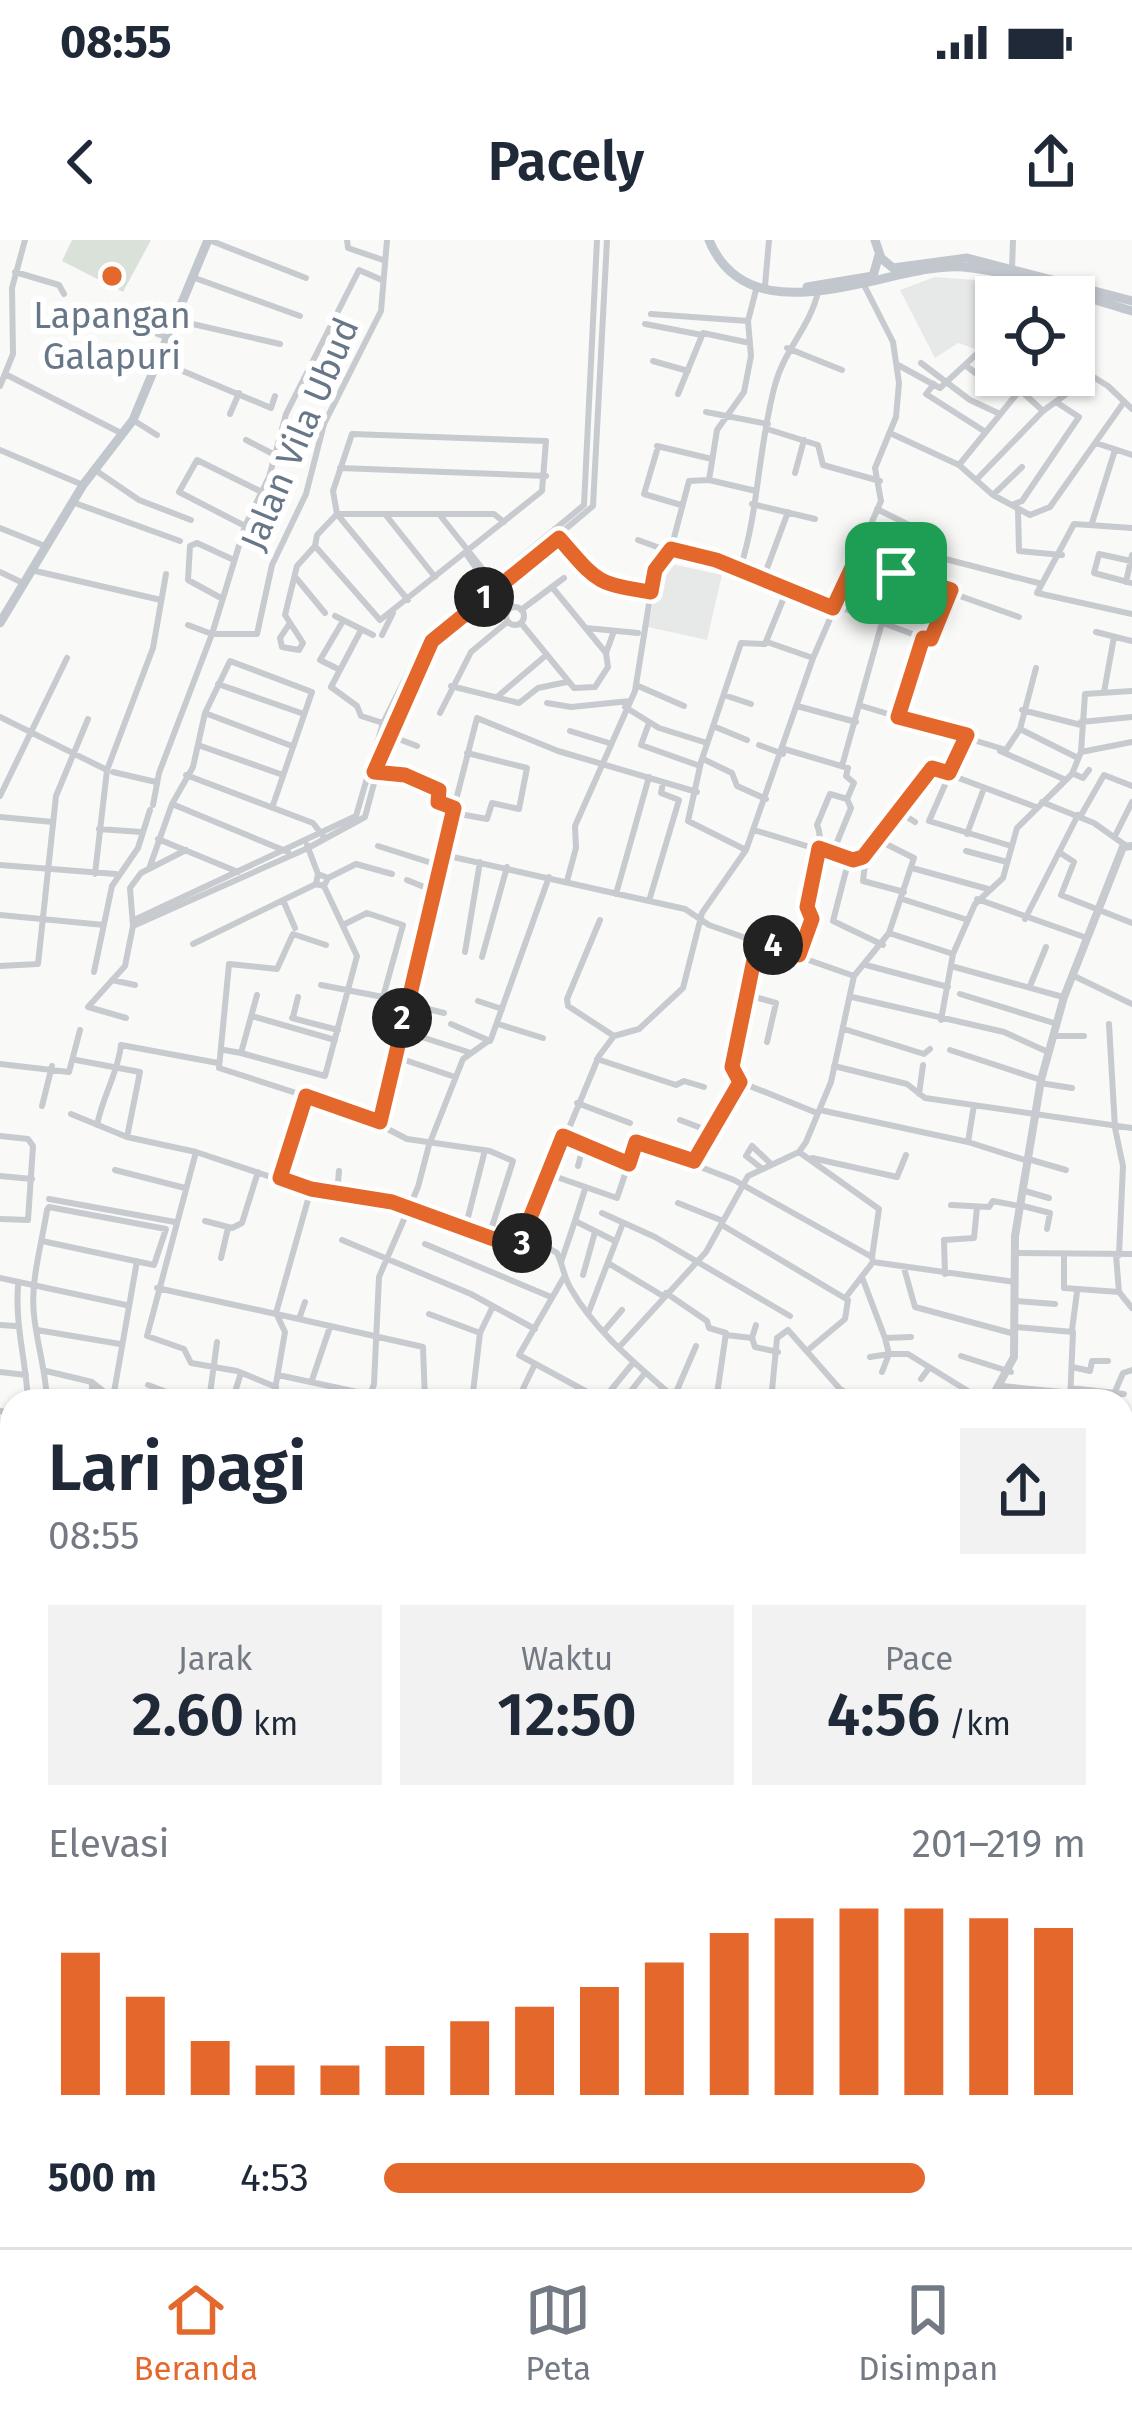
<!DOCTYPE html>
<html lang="id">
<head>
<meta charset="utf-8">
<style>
	:root { --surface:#fff; --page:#f2f2f3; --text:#1f2937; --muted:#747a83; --line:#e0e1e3; --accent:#e4682c }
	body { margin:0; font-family:"Fira Sans",sans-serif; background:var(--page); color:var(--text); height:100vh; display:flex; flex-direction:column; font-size:45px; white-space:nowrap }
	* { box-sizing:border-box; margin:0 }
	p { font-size:39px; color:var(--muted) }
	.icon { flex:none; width:66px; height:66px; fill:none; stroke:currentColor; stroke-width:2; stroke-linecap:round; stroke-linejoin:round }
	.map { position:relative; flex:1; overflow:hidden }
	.panel { position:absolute; left:0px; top:1149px; width:1134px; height:858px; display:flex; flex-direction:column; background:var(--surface); border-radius:36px 36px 0 0; box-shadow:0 3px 9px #0004 }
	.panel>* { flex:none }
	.fabs { position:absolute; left:975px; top:36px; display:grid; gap:24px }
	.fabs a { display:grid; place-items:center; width:120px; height:120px; border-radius:0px; background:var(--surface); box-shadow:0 3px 9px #0004; font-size:60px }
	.pin { position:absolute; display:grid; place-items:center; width:102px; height:102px; color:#fff; margin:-51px; border-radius:24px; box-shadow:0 6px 18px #0006 }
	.km { position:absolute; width:60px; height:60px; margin:-30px; border-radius:50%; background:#222; color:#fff; font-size:33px; line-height:60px; text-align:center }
	.round { display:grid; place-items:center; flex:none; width:126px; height:126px; border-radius:0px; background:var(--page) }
	.summary { display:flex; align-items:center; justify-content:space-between; height:204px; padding:0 48px }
	h1 { font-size:66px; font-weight:600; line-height:90px }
	.metrics { display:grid; grid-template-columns:repeat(3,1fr); gap:18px; height:204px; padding:12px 48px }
	.metrics div { display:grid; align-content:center; border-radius:0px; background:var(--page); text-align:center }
	.metrics b { font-size:60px; font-weight:600 }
	.metrics small { font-size:33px; font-weight:400 }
	.metrics p { font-size:33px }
	.chart { height:336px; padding:24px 48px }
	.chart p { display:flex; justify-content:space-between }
	.chart svg { width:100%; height:216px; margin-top:12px; stroke:var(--accent); stroke-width:6 }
	ul { padding:0 48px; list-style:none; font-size:39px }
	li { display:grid; grid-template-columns:192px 144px 1fr; align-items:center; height:90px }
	li i { height:30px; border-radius:15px; background:var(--accent) }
	.status { display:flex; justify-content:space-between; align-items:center; height:84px; padding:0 60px; background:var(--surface); direction:ltr }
	.status svg { height:33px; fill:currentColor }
	header { display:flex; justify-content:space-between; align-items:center; height:156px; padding:0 48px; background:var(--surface); font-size:54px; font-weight:600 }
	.dock { display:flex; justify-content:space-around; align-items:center; height:168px; border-top:3px solid var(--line); background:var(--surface); font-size:33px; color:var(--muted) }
	.dock a { display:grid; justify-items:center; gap:6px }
	.dock .active { color:var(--accent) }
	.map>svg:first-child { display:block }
	.built { fill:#e7e8e8 }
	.green { fill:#dae1d8 }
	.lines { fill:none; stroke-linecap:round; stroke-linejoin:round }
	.minor { stroke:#c7cace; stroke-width:6 }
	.tertiary { stroke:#c7cace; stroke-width:8 }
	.secondary { stroke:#c2c7ce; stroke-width:9 }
	.primary { stroke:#c2c7ce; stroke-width:9 }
	.route-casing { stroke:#fff; stroke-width:24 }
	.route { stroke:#e4682c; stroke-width:15 }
	.poi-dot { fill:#e4682c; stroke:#fff; stroke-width:4.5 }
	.labels { text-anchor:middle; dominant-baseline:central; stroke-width:12; stroke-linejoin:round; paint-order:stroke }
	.poi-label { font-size:36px; fill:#687788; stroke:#fff }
	.street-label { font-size:36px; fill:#687788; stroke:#fff }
</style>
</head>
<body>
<div class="status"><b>08:55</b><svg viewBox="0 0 49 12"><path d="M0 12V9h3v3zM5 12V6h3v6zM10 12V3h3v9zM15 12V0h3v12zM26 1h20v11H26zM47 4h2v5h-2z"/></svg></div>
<header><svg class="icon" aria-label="back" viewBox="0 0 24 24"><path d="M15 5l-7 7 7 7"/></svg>Pacely<svg class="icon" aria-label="share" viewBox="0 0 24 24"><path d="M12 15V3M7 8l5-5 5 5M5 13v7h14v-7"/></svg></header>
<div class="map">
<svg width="1132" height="2007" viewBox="0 0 1132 2007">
	<rect width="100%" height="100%" fill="#f9f9f7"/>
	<path class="built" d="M 935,37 L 1000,42 L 992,58 L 996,95 L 979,110 L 958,103 L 935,118 L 900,50 Z
		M 662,322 L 722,335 L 707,400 L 648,387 Z"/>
	<path class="green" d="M 72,0 L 151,0 L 123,52 L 62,21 Z"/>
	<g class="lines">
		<path class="minor" d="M 209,0 L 306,38
			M 347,0 L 348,8 L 383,20
			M 1012,29 L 1013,0
			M 15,32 L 59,45 L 64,54
			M 192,37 L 300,76
			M 765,46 L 769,0
			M 1000,57 L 1006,37
			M 651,74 L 748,81
			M 175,80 L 280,104
			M 132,84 L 168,98
			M 645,84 L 702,95
			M 787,108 L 842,130
			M 85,114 L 147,116 L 271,168 L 275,156
			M 653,121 L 688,131
			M 921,123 L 970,160 L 1000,174
			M 898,125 L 940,148 L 996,96
			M 965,125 L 982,138
			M 1074,125 L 1108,146 L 1132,169
			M 1085,131 L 1092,114
			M 7,135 L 121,193
			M 1040,139 L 1044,135
			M 934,144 L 926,154 L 984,191
			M 0,146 L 13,114 L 12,48 L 25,0
			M 678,154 L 703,93 L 750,103
			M 706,172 L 768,184
			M 230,174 L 239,153
			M 133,180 L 157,195
			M 767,189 L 818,205 L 823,225 L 880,241
			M 890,193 L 959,225 L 993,255 L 1030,275 L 1050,267 L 1124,162
			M 246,200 L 275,215
			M 1096,203 L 1132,215
			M 657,206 L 712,219
			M 658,207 L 644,254 L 681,265
			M 0,210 L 83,245
			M 959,225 L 1020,150 L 1043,171
			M 340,228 L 546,236
			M 95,230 L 139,260 L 191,280
			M 795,233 L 804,200
			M 979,237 L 1043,171 L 1092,135
			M 709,240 L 756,251
			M 993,255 L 1022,227
			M 72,262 L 180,301
			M 752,264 L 815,279
			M 1014,264 L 1022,261 L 1079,177 L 1056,162
			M 877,269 L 917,289 L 930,315 L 1042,344
			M 1018,270 L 1019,311 L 1062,315
			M 385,274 L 435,337
			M 439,274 L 513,367
			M 1092,283 L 1115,210
			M 245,286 L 179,252 L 197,220 L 262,252
			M 0,288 L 45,306
			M 1132,288 L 1074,284 L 1037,353 L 1132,374
			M 560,299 L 596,341 L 651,352
			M 638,300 L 668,311
			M 926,300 L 929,293 L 941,296
			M 671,309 L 689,241 L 709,240 L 717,190 L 744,152 L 751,116 L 748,81 L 757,46
			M 467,315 L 507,373
			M 856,319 L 1019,377
			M 1131,321 L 1099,314 L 1094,333 L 1132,343
			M 740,329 C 759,271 758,207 775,145 C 784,110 810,87 818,52
			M 31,330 L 161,360
			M 0,332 L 23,343
			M 297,339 L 325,373
			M 763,339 L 788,272
			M 1126,342 L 1132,315
			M 221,358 L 188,340 L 190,306 L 197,303 L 234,320
			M 408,360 L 337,274 L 317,295 L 315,306 L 380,380 L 542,251 L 546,201 L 352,194 L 333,251 L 337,274 L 494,274 L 504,282
			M 835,365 L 923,398
			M506 376a9 9 0 1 1 18 0a9 9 0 1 1-18 0Z
			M 521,370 L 564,338
			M 335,376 L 373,395
			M 521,383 L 574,448 L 595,447 L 608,427 L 606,413 L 552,347
			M 188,385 L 212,394 L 257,394 L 272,325 L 306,254 L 324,184 L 381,71 L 387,0
			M 288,386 L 280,398 L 282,407 L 299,410 L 303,403 L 285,375 L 297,326 L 315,306
			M 586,388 L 638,393
			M 360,392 L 331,447 L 357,466 L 361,476 L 383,483
			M 1096,392 L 1132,401
			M 382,395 L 393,373
			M 923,398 L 933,396 L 951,350
			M 767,402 L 813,418
			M 606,413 L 614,391
			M 340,430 L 320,420 L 343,381
			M 218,444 L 304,474
			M 636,445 L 684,466
			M 451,446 L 519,463 L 538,448 L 567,442
			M 1104,452 L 1114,397
			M 724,455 L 751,464
			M 497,457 L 544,417
			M 547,463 L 571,467 L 630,461
			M 797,466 L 856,482
			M 862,466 L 1006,510 L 1020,489 L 1036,428
			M 625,467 L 659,488 L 707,503
			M 1022,470 L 1081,485
			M 205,473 L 292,506
			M 440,473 L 471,412 L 507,382
			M 0,477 L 107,530
			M 898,477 L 923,398
			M 1081,482 L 1132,477
			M 649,483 L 641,505 L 700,526
			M 713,486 L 747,500
			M 1020,489 L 1078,518
			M 570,491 L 609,503
			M 388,495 L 417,506
			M 967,495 L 929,581 L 1011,606
			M 198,505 L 283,535
			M 759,505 L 783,514
			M 784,509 L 848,528 L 846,536 L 854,543 L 847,559 L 851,568 L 833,612
			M 1000,511 L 1066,540
			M 1081,512 L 1085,454 L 1132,451
			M 703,519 L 732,533 L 737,546 L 766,559
			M 842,526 L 881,386
			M 113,532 L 156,542
			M 375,532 L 405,535 L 439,550 L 438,562 L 455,568
			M 1074,534 L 1083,538 L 1089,530
			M 186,535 L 313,583 L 323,596
			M 0,556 L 67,418
			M 1042,562 L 1094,583 L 1125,605
			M 172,564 L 193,527 L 205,473 L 230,421 L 312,452 L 273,565
			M 153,565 L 159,533 L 212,394 L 245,286 L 269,237 L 286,174 L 359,30 L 382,40
			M 454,573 L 487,579 L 492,563 L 519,569 L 527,528 L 467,513
			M 901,573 L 915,582
			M 0,577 L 53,582
			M 1080,577 L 1104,535 L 1132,546
			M 99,589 L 141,592
			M 754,590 L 849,619 L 833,681 L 883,705
			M 967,594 L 984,548
			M 1116,594 L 1132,562
			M 158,599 L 238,632
			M 307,605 L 318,634
			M 378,606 L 441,626
			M 746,610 L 688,581 L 701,522 L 741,403 L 765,404 L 787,350
			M 966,611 L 1007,622
			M 1059,612 L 1074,622 L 1061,655 L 1132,683
			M 444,615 L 685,669 L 709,685 L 854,736 L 831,842 L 806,902 L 799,912 L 748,936 L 706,1012 L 621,1105
			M 866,616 L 863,641 L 904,652
			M 849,619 L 867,614 L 932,528 L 1036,567
			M 0,625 L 116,634
			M 912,628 L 988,649
			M 149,629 L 172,564 L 288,612
			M 95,634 L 107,530 L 153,408 L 166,334
			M 328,638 L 356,624 L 392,634
			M 407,640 L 434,651
			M 567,641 L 576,608 L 575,586 L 635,451 L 653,339 L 668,311 L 716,319 L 833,368
			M 616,654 L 649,537
			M 902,659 L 968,680
			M 977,659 L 1087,698
			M 283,660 L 295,688
			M 649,661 L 679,560 L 661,553 L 663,543
			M 0,675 L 104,685
			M 1025,679 L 1078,575
			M 134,680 L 356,576 L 383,483 L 427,395 L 584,265 L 597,0
			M 600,680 L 567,759 L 568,766 L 614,796
			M 133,686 L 308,608 L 365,577 L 387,495 L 432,401 L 593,266 L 607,0
			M 889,693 L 953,714
			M 759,700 L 734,834 L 740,842 L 817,873
			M 193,704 L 316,644
			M 326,705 L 293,694 L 277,729 L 229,724 L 219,828 L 355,872 L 407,899 L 490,911 L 513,921 L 489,996
			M 465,712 L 480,622
			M 800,713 L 812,679 C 797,651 829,611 817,585 L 830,554 L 847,559
			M 482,717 L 507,627
			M 753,723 L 774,729
			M 866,725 L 948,747
			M 0,726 L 38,724 L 56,556 L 88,479
			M 951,726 L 1063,757
			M 94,732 L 112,646 L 138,608 L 150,570
			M 1072,735 L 1132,764
			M 854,736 L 889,693 L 914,618 L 878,600
			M 112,740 L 135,745
			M 321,745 L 383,757 L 403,685 L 367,673 L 345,684
			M 1030,746 L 1046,707
			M 745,754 L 776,763 L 767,802
			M 960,754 L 1057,784
			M 257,755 L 241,813 L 325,836 L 357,716 L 324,646 L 328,638 L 318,634 L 316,644 L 324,646
			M 852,757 L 1004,792 L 1048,812
			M 478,761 L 502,769
			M 404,763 L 444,773
			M 252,776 L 335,800
			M 293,777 L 298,757
			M 126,778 L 88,767 L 125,726 L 133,686 L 130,648 L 141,633 L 186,610
			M 292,778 L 338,790
			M 941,780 L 953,714 L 975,664 L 1003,638 L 1017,588 L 1072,534 L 1081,512 L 1132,502
			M 451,784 L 490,801
			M 498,784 L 543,798
			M 1109,784 L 1115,888 L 1123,926 L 1119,1015
			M 844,789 L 924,814 L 930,809
			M 400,790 L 468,812
			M 1054,796 L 1084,796
			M 224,810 L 241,813
			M 950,810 L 1041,840
			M 396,817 L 455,837
			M 597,819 L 676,845 L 684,841 L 704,847
			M 76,820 L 140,832 L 127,897
			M 0,824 L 69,832 L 80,790
			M 834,826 L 907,844 L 925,858 L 1132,888
			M 1040,843 L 1072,848
			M 919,854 L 923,825
			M 577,863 L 630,883
			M 42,866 L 52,826
			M 820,870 L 968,902 L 1028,921
			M 71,874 L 127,897 L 196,912
			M 680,880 L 709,891
			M 380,882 L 404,763 L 477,478 L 558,511 L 697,552
			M 97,885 C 103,855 118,833 121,805 L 218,823
			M 0,896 L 28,899 L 33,906 L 28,980 L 0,979
			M 563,896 L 630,924
			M 968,902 L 974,865
			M 752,906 L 746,916 L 760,927
			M 752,906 L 771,924
			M 799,912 L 879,969 L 872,1017
			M 812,918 L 897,937 L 906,915
			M 1028,919 L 1066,930
			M 694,921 L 740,842
			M 578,926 L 583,907
			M 115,930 L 185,948
			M 548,934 L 617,958 L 636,902 L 734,940 L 872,1017 L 873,1022 L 1015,1042
			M 0,936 L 32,939
			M 279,938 L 306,856
			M 585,949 L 575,981 L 615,1001
			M 1025,951 L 1049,958
			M 337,954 L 339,931
			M 49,959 L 175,982
			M 678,963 L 723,981
			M 951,965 L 989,967 L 993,961 L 1019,966
			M 1023,966 L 1050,973 L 1047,989
			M 602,973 L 655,997 L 790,1076
			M 205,981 L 232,988 L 242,983 L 258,932
			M 466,985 L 484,914
			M 722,985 L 848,1060 L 845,1079 L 808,1110
			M 525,994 L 557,1013 C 563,1025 564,1038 571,1049 C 596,1093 641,1128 678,1161
			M 342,1000 L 471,1054 L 535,1089
			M 42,1001 L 154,1025 L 166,989 L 49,967 L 47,970 C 42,1003 30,1042 34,1075 C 37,1105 46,1131 47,1161
			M 425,1004 L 551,1057
			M 1014,1013 L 1132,1014
			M 1116,1015 L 1119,1052 L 1132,1068
			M 1064,1016 L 1064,1048 L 1119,1052
			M 221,1018 L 228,988
			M 561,1022 L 575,981
			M 608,1023 L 663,1056
			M 904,1028 L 915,1067 L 1015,1094
			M 945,1034 L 944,1000 L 974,998 L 977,967
			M 583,1035 L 595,992
			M 564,1037 L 519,1115 L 602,1160
			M 862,1037 L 885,1098 L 911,1097
			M 0,1038 L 126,1065
			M 18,1046 C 15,1086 26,1121 28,1161
			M 157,1048 L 299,1079
			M 666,1053 L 707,1081 L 709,1088 L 726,1093 L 716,1161
			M 846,1057 L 873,1022
			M 1016,1061 L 1055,1064
			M 305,1062 L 299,1079 L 423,1107 L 425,1161
			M 429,1074 L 480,1093
			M 588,1074 L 623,983
			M 0,1085 L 15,1086
			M 1016,1087 L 1073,1092 L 1070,1161
			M 37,1090 L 120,1104
			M 605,1090 L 622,1070
			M 1072,1090 L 1077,1052
			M 726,1095 L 752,1098 L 755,1107 L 778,1112
			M 752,1098 L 756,1085
			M 961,1116 L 1011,1132
			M 870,1117 L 889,1114 L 885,1098
			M 1072,1127 L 1090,1131 L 1092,1121 L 1108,1121
			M 46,1131 L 92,1142 L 116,1161
			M 0,1132 L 26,1135
			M 882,1132 L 889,1114 L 908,1114 L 984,1161
			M 278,1135 L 371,1155
			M 921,1139 L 929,1128
			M 312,1140 L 330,1087
			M 92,1142 L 92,1161
			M 148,1145 L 191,1161
			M 1002,1146 L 1062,1152
			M 276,1147 L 237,1131 L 191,1123 L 184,1109 L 147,1096 L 196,912 L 301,947 L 391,962 L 520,1006 L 599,816 L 614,796 L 639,789 L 683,748 L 702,673 L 746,610 L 813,418 L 881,261 L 875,228 L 896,177 L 899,143 L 893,102 L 865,47
			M 1071,1148 L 1124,1154
			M 235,1152 L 240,1136
			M 674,1157 L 696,1106
			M 113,1158 L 137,1021
			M 242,1159 L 251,1161
			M 209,1161 L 217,1102
			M 273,1161 L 285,1092 L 276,1073 L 311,949
			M 368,1161 L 374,1144 L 379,1037 L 418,947 L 429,905 L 463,819 L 491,799 L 549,637
			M 472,1161 L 480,1093 L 493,1066
			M 517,1161 L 535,1124
			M 602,1161 L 633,1123
			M 623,1161 L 645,1133
			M 771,1161 L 777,1098 L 788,1090 L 840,1149 L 861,1161
			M 924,1161 L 924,1156
			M 1111,1161 L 1123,1133 L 1132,1130
			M 0,1171 L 12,1173
			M 0,1211 L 12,1212
			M 1122,1238 L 1132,1239
			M 0,1245 L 12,1246
			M 1122,1268 L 1132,1268
			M 1122,1308 L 1132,1307
			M 0,1309 L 12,1309
			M 1122,1339 L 1132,1339
			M 1129,1412 L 1130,1431
			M 0,1425 L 12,1425
			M 1122,1522 L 1132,1540
			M 0,1540 L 12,1544
			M 1122,1570 L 1132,1570
			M 0,1600 L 12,1571
			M 1122,1611 L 1132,1611
			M 1132,1636 L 1132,1691
			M 0,1644 L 12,1614
			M 0,1649 L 12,1654
			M 1122,1740 L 1132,1740
			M 0,1753 L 12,1753
			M 0,1781 L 12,1781
			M 1122,1783 L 1132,1766
			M 0,1791 L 12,1790
			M 0,1797 L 12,1797
			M 0,1834 L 12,1834
			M 0,1864 L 12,1864
			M 0,1897 L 12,1896
			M 1122,1909 L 1132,1908
			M 0,1929 L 12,1929
			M 1123,1949 L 1132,2007
			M 114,1995 L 114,2007
			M 182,1995 L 183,2007
			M 241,1995 L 241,2007
			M 860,1995 L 860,2007
			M 972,1995 L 972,2007
			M 1075,1995 L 1076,2007
			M 1095,1995 L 1096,2007
			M 389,2004 L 413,2007
			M 47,2007 L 50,1995
			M 348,2007 L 350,1995
			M 474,2007 L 476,1995
			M 588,2007 L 589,1995
			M 677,2007 L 677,1995
			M 771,2007 L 773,1995"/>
		<path class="tertiary" d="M 990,1161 L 1014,1117 L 1015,996 L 1041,840 L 1064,757 L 1123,607 L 1132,606
			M 1122,1432 L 1132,1431"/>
		<path class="secondary" d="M 0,383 L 83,245 L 133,180 L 208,0"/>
		<path class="primary" d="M 709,0 C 751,103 894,21 963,27 C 1019,32 1078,56 1132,71
			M 875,0 L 881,18 L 893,28 L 967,18 L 1132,61
			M 807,47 L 873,36 L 879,15"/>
	</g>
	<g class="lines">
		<g class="route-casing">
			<path id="route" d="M 559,298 C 597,341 593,343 651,352 L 655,330 L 671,309 L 716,320 L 833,368 L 856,319 L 951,350 L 931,399 L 923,398 L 898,477 L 967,495 L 949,533 L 932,528 L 863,617 L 853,620 L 819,608 L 807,667 L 812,679 L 799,715 L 758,700 L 732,827 L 740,842 L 694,921 L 636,902 L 629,924 L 563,896 L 518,1008 L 392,962 L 311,949 L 280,938 L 306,856 L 380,882 L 454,568 L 438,562 L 439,550 L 405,535 L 374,532 L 432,401 Z"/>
		</g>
		<use href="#route" class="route"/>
	</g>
	<circle class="poi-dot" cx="112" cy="36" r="12"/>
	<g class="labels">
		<g class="poi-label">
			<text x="112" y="76">Lapangan<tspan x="112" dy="41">Galapuri</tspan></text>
		</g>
		<g class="street-label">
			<text transform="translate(300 194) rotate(-67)">Jalan Vila Ubud</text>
		</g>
	</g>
</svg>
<div class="fabs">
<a><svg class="icon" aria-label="locate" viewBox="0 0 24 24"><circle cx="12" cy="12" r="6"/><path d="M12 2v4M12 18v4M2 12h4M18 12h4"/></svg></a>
</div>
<div class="pin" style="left:896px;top:333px;background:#1e9e55"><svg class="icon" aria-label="arrive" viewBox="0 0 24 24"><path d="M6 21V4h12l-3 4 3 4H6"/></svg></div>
<b class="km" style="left:484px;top:357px">1</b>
<b class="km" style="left:402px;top:778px">2</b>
<b class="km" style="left:522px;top:1003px">3</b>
<b class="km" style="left:773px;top:705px">4</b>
<section class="panel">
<div class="summary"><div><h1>Lari pagi</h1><p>08:55</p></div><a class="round"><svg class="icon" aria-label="share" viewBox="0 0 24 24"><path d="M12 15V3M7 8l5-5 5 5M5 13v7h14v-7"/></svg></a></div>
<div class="metrics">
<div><p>Jarak</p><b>2.60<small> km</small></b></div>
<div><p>Waktu</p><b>12:50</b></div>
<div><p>Pace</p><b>4:56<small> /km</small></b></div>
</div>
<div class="chart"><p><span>Elevasi</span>201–219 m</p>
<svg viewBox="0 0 160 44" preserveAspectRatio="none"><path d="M5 44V15M15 44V24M25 44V33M35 44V38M45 44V38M55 44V34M65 44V29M75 44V26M85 44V22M95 44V17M105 44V11M115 44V8M125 44V6M135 44V6M145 44V8M155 44V10"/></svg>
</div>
<ul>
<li><b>500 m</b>4:53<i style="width:77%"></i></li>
</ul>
</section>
</div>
<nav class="dock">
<a class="active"><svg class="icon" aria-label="home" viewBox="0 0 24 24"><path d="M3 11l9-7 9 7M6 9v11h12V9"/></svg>Beranda</a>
<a><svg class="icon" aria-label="map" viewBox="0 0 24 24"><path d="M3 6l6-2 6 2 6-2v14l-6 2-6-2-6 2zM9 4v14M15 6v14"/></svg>Peta</a>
<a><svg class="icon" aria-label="saved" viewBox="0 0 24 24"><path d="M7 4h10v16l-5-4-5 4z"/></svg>Disimpan</a>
</nav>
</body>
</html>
